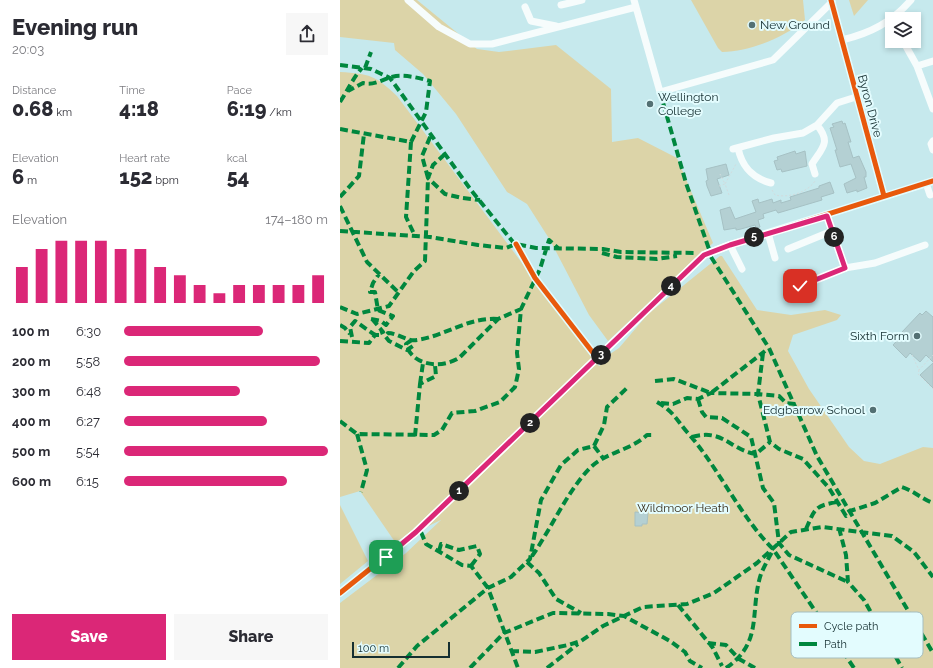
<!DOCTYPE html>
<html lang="en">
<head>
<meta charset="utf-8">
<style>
	:root { --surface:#fff; --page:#f7f7f7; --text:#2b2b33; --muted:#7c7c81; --accent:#db2777 }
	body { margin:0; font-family:Raleway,sans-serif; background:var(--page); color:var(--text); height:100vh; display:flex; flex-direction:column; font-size:15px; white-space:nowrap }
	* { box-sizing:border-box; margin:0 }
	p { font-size:13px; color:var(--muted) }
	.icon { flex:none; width:22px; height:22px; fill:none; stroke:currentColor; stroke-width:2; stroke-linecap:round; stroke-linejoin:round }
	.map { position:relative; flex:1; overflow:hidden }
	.sheet { display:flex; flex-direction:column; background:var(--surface); width:340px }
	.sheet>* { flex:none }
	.buttons { position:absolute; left:545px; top:12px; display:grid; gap:8px }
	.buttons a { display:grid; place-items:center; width:36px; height:36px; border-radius:0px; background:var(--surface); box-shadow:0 2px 6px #0003; font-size:20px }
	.scale { position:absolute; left:12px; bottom:10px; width:98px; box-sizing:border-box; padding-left:4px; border:2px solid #152f31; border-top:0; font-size:11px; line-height:14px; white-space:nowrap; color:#152f31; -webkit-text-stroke:3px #e3fcfe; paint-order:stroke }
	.pin { position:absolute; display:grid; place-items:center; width:34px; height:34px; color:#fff; margin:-17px; border-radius:8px; box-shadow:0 2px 6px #0006 }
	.km { position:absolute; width:20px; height:20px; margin:-10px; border-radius:50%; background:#222; color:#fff; font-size:11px; line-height:20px; text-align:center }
	.round { display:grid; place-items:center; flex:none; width:42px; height:42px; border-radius:0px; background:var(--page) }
	.summary { display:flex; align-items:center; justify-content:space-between; height:68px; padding:0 12px }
	h1 { font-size:22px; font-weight:800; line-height:30px }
	.metrics { display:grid; grid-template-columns:repeat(3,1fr); gap:6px; height:68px; padding:4px 12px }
	.metrics div { display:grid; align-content:center }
	.metrics b { font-size:20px; font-weight:800 }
	.metrics small { font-size:11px; font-weight:400 }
	.metrics p { font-size:11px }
	.chart { height:112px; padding:8px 12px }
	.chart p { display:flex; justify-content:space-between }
	.chart svg { width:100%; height:72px; margin-top:4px; stroke:var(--accent); stroke-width:6 }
	.action { display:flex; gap:8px; margin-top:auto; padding:8px 12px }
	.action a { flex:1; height:46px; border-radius:0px; background:var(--accent); color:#fff; font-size:16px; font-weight:800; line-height:46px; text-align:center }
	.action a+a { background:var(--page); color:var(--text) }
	ul { padding:0 12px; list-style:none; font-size:13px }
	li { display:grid; grid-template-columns:64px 48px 1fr; align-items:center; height:30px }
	li i { height:10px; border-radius:5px; background:var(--accent) }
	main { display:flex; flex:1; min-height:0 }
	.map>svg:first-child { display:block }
	.green { fill:#dcd4a8 }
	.building { fill:#b4d0d3; stroke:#a6c1c4 }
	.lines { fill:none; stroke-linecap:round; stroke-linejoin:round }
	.path { stroke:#d1dcde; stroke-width:1; stroke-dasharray:2 2; stroke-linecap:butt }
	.minor { stroke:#f6fcfc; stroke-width:7 }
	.quiet { stroke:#00873e; stroke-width:4; stroke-dasharray:8 4; stroke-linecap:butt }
	.cycleway-casing { stroke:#e3fcfe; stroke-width:8 }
	.cycleway { stroke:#e8590c; stroke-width:5 }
	.route-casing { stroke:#fff; stroke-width:8 }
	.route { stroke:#db2777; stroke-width:5 }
	.poi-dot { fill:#537073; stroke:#e3fcfe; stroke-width:1.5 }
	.labels { text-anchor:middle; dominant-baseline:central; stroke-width:4; stroke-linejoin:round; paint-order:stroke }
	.poi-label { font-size:12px; fill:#152f31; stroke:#e3fcfe; text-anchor:start }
	.street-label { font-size:12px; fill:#152f31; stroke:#e3fcfe }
	.park-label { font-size:12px; fill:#382e1b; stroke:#e3fcfe }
	.key { fill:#e3fcfe; stroke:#a5bec0; stroke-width:1 }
	.key-label { font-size:11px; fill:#152f31 }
</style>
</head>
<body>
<main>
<section class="sheet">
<div class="summary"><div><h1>Evening run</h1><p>20:03</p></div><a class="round"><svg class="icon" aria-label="share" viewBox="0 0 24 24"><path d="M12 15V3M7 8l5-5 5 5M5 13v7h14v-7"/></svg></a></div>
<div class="metrics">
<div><p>Distance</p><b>0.68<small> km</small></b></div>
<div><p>Time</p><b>4:18</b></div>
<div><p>Pace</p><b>6:19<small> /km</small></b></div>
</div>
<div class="metrics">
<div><p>Elevation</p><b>6<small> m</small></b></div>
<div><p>Heart rate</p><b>152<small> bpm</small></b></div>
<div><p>kcal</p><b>54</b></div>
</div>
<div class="chart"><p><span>Elevation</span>174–180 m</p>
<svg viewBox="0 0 160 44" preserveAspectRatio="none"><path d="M5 44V22M15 44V11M25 44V6M35 44V6M45 44V6M55 44V11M65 44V11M75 44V22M85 44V27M95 44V33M105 44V38M115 44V33M125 44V33M135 44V33M145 44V33M155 44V27"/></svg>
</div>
<ul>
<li><b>100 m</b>6:30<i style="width:68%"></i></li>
<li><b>200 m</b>5:58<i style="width:96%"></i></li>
<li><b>300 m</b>6:48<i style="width:57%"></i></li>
<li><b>400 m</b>6:27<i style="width:70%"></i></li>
<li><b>500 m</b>5:54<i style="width:100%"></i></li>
<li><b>600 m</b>6:15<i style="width:80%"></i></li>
</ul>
<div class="action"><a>Save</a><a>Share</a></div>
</section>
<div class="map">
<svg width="593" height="668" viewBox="0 0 593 668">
	<rect width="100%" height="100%" fill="#c6e9ed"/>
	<path class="green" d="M 0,0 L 77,0 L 137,49 L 159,52 L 216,45 L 271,89 L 272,142 L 298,138 L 337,158 L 373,243 L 268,341 L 249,315 L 210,240 L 187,204 L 167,192 L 116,114 L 83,74 L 55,50 L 54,43 L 0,37 Z
		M 351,0 L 463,0 L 465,20 C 443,38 411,51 382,52 L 378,48 Z
		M 509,0 L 528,0 L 514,16 Z
		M 0,72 C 30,74 35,75 57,96 L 259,366 L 271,357 L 270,354 L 279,348 L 308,314 L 380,256 L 382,256 L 417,310 L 451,315 L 485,310 L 501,315 L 497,320 L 453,335 L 448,351 L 469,389 L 498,431 L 509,447 L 524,461 L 540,464 L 583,447 L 593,448 L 593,668 L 0,668 L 0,603 L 66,553 L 101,520 L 55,542 L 20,491 L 0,497 Z
		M 0,505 L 28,561 L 0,584 Z"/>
	<path class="building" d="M 502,121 L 503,124 L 505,123 L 511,142 L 508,142 L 513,158 L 519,156 L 526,172 L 526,177 L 524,177 L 527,188 L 517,192 L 517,190 L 507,193 L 504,184 L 516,178 L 511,164 L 500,167 L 495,150 L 497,150 L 490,128 L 494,127 L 492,124 Z
		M 455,151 L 456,154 L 465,151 L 467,166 L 442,172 L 441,169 L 437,170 L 434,161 L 438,160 L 437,157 Z
		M 386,164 L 389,175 L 377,179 L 382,193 L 371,196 L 367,186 L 366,181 L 368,180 L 366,169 Z
		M 490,182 L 494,193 L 481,197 L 482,200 L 438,213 L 436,210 L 423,214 L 424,218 L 418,220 L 420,227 L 416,228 L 415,225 L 401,229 L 396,230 L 396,228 L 384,230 L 380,210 L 390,207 L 395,219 L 416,212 L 412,201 L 418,199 L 419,203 L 432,199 L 433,203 L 441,200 L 441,203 L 451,200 L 450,197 L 479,188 L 479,186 Z
		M 586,311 L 593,317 L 593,362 L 586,355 L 580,362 L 570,353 L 566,358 L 553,345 L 564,333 L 562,332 L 580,313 L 582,315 Z
		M 593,363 L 593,388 L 580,375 Z
		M 295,512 L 308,513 L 307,524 L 302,524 L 302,526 L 295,526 Z"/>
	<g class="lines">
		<path class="path" d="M 379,186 L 385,184 L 380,174
			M 432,190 L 435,195 C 448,198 467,193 475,181
			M 389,195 L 385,184 L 396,164
			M 572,355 L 579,370 L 593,355
			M 579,370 L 578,374 L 593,389"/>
		<path class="minor" d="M 68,0 L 99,27 L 130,44 L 152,44 L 296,7
			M 294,0 L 320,92 L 433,60 L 492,2
			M 491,0 L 544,196
			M 221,5 L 242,0
			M 185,7 L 191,21 L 216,26
			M 502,40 C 531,33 552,22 571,0
			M 563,41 L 577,66 L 593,109
			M 577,66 L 593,61
			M 593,141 L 591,144 L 593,150
			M 398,148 C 402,167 412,178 431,183
			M 393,149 L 434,138 L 463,133 L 477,125 L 497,103 L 516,97
			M 475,174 L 472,164 C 483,147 491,142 477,125
			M 586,183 L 590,195
			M 487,216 L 505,268
			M 428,233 L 435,258
			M 390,245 L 402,269
			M 448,249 L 492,231
			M 460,286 L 505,268 L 535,263 L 585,245
			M 0,593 L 76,532 L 364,255 L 390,245 L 593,181"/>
		<path class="quiet" d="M 0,65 L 31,69 L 50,78 L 131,190 L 177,247
			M 25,68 L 31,52
			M 320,92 L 346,183 L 370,252
			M 0,102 C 8,90 13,78 22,68
			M 0,129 L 71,142 L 86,112 L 90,81 C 79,78 68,75 56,76 C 44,78 35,86 23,83 L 8,91
			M 71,142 L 66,217 L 75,236
			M 105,154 L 93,165 L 88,178 L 105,194 L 122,198 L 140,200
			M 0,197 L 19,176 L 24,134
			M 0,206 L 27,262 L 59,293
			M 0,231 L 90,237 L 138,245 L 166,248 L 176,244 L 196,248 L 263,249 L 281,252 L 356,253
			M 262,253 L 277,257 L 317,259 L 337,256
			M 371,257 L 429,348 L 477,456 L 593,653
			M 0,307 L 17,314 L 49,306 L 74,271 L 85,261 L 88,178 L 82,156 L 91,135
			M 31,319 L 41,321 L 46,325 L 53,316 L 38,310 L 35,292 L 30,292 L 33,283 L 39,274
			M 158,319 C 128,317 105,336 77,340 C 67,342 58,333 48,333 L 45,336 L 49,341 L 67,350 L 73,346 L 70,341 L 66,344 C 72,366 101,369 119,358 L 158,319 L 181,309
			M 0,325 L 5,328 L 10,334
			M 12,337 L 10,327 L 15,321 L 35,335 L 43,332 L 33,320
			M 0,341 L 29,343 L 35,335 L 39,335
			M 423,353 L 418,394 L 430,442 L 439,449 L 463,459 L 489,488 L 506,516 L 510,511 L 535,503 L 562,487 C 574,491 582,499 593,503
			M 315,381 L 334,379 L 371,393 L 425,351
			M 80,384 L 83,363
			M 358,399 L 362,412 L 366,417 L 382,418 L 411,437 L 423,488 L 434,503 L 439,543 L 449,555 L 508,582
			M 317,402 C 333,411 336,419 347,432 C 379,468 399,515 433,549 L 514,668
			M 321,403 L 333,404 L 347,398 L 358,399 L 371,393 L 418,394 L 439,396 L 446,403 L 455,404
			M 0,421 L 17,434 L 94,435 L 102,430 L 112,413 L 135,411 L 160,402 L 175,387 L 179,369 L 177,353 L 181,309 L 200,269 L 209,240 L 218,248
			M 17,434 L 27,470 L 21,492
			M 75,436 L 80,384 L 96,376 L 95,365
			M 352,437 C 383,428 390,450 416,454 L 430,442
			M 254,446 L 263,458
			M 499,528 L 506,555 L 508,582 L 524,600 L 562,668
			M 466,529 C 475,509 474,506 497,502
			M 81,532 L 86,544 L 122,565 L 131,566 L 148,588 L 178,668
			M 99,551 L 101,544 L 119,550 L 137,546 L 140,554 L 131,566
			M 192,556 C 211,529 227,492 249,469 C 265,452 290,451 307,435 L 313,435
			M 187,562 L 199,573 L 216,599 L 241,613
			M 338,605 L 373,648 L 382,666
			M 368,643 L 386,645 L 399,659 L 415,668
			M 171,651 L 195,652 L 228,645 L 241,641 L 263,626 L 303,607 L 347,604 L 374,593 L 417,563 L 451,532 L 482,527 L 552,536 L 574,552 L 593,577
			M 58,668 L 77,646 L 148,588 L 171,577 L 190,559 L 201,500 L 221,465 L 238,450 L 254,446 L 264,425 L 267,407 L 288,387
			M 130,668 L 164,633 L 213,613 L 268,614 L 284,616 L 330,641 L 345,652 L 350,661 L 362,668
			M 207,668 L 238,644
			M 386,668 C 424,642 409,611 421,574 C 424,567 428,559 432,552"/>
		<g class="cycleway-casing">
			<path id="cycleway" d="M 491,0 L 544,196
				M 176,244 L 195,278 L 257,358
				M 0,593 L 76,532 L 364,255 L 390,245 L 593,181"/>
		</g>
		<use href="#cycleway" class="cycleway"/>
	</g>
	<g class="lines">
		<g class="route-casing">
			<path id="route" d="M 46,557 L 76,532 L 364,255 L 390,245 L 487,216 L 505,268 L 460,286"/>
		</g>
		<use href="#route" class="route"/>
	</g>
	<g class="poi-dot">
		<circle cx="412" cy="25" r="4"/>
		<circle cx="310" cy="104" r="4"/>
		<circle cx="577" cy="336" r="4"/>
		<circle cx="533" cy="410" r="4"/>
	</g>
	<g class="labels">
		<g class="poi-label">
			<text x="420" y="25">New Ground</text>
			<text x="318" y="97">Wellington<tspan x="318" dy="14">College</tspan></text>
			<text x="569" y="336" text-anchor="end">Sixth Form</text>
			<text x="525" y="410" text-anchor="end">Edgbarrow School</text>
		</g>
		<g class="street-label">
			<text transform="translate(530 106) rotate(75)">Byron Drive</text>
		</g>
		<g class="park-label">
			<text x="343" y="508">Wildmoor Heath</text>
		</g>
	</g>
	<rect x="451" y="612" width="132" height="46" rx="6" class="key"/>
	<rect x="459" y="624" width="18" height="4" fill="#e8590c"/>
	<rect x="459" y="642" width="18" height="4" fill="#00873e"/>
	<g class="key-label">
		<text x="484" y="630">Cycle path</text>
		<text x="484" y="648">Path</text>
	</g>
</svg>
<div class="buttons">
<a><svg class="icon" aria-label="layers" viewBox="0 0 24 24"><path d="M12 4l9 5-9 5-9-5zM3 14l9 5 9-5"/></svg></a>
</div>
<div class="scale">100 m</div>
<div class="pin" style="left:46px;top:557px;background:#1e9e55"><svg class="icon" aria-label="arrive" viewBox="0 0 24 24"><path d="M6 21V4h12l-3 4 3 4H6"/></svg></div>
<div class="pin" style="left:460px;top:286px;background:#d93025"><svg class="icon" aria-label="check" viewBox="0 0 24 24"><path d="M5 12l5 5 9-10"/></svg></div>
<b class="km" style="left:119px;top:491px">1</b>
<b class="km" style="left:190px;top:423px">2</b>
<b class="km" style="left:261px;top:355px">3</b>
<b class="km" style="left:331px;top:286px">4</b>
<b class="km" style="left:414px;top:237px">5</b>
<b class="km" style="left:494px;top:237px">6</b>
</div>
</main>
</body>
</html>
